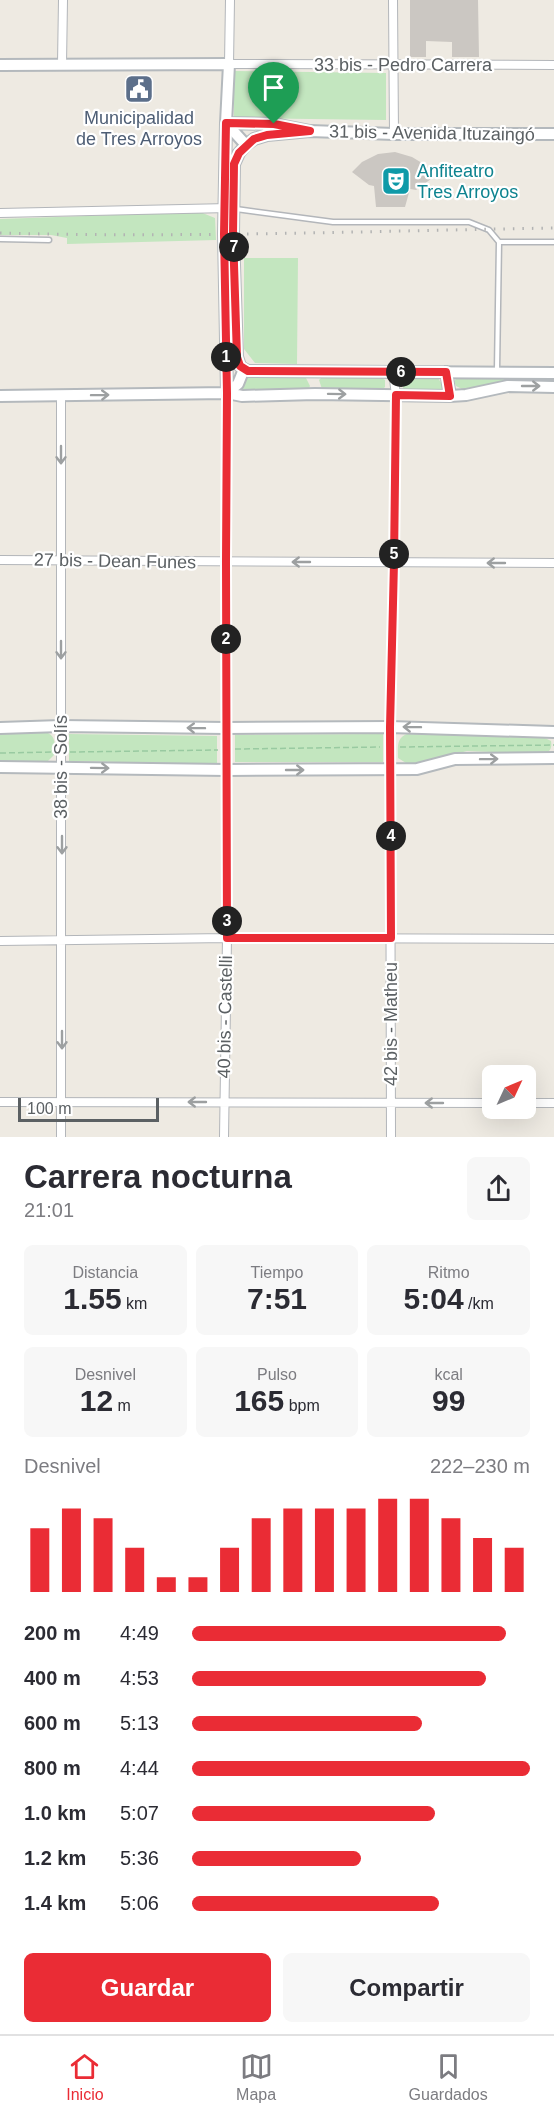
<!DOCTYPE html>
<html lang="es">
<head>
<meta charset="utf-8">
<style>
	:root { --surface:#fff; --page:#f7f7f7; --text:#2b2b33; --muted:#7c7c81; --line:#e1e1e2; --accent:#ea2c35 }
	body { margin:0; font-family:Arial,sans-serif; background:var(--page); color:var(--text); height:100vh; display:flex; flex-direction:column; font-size:22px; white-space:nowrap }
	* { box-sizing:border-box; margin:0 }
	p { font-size:20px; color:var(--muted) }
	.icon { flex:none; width:33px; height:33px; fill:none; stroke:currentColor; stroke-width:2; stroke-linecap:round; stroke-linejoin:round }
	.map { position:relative; height:1137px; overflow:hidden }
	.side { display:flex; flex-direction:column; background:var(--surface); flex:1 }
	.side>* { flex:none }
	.needle { width:39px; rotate:46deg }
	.buttons { position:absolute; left:482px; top:1065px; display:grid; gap:12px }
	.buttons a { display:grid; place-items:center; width:54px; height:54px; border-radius:9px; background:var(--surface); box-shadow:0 6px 24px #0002; font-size:30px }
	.scale { position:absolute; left:18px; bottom:15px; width:141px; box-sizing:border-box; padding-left:6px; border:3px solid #5b6063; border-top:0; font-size:16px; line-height:21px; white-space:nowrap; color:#5b6063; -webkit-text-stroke:4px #fff; paint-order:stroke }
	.pin { position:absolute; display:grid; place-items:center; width:51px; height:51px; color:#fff; margin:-62px -26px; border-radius:50% 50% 50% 0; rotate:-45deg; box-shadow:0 0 6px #0007 }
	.pin .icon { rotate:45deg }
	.km { position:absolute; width:30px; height:30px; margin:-15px; border-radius:50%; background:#222; color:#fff; font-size:16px; line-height:30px; text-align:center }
	.round { display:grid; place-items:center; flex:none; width:63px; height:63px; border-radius:9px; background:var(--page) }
	.summary { display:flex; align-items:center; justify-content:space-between; height:102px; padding:0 24px }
	h1 { font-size:33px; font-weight:600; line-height:45px }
	.stats { display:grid; grid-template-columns:repeat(3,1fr); gap:9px; height:102px; padding:6px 24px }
	.stats div { display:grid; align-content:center; border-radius:9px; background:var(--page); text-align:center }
	.stats b { font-size:30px; font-weight:600 }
	.stats small { font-size:16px; font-weight:400 }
	.stats p { font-size:16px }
	.chart { height:168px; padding:12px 24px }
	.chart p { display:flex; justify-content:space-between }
	.chart svg { width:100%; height:108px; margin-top:6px; stroke:var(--accent); stroke-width:6 }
	.button { display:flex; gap:12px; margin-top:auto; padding:12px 24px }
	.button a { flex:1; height:69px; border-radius:9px; background:var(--accent); color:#fff; font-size:24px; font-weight:600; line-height:69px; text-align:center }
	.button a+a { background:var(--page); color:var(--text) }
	ul { padding:0 24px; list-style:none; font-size:20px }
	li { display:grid; grid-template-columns:96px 72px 1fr; align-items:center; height:45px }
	li i { height:15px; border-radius:8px; background:var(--accent) }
	.tab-bar { display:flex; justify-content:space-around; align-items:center; height:84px; border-top:2px solid var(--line); background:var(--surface); font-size:16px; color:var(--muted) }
	.tab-bar a { display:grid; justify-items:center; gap:3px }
	.tab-bar .current { color:var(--accent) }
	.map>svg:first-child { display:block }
	.green { fill:#c3e6bf }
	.building { fill:#cbc7c2 }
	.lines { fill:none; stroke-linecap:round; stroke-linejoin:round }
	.lane-casing { stroke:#b3b6ba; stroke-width:7 }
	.street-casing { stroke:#b3b6ba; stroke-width:10 }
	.secondary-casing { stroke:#b4b9bd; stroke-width:14 }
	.path { stroke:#99caa1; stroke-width:1.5; stroke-dasharray:6 3; stroke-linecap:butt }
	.lane { stroke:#fff; stroke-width:4 }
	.street { stroke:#fff; stroke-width:8 }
	.secondary { stroke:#fff; stroke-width:10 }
	.rail { stroke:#b2b3b3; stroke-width:3; stroke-dasharray:1.5 8; stroke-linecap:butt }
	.oneway { stroke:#9da0a1 }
	.route-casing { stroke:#fff; stroke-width:12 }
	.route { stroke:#ea2c35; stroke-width:8 }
	.labels { text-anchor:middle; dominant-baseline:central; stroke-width:4.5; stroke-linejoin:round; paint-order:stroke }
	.street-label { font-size:18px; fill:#5b6063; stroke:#fff }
	.service-label { font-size:18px; fill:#4e5e75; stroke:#fff }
	.culture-label { font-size:18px; fill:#0d838f; stroke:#fff; text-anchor:start }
</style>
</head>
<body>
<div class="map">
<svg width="554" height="1137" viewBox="0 0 554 1137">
	<rect width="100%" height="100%" fill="#eeeae2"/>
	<path class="green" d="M 234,71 L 386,73 L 386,120 L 234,118 Z
		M 200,212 L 215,218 L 216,240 L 67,244 L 67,238 L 51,235 L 0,235 L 0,219 Z
		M 244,258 L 298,258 L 297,364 L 255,363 L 244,349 Z
		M 247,377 L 306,378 L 310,386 L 308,390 L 242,390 Z
		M 321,378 L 382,378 L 385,380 L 385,387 L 382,390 L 322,389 L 319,380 Z
		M 438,378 L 443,386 L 441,390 L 404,390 L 403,388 L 404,379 Z
		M 457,378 L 551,379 L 550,381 L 509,381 L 462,389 L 456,386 L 454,381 Z
		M 46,732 C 56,736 55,744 55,754 L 47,762 L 0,762 L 0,734 Z
		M 69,734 L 217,736 L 217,764 L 69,761 Z
		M 383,734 L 383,762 L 235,762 L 235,735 Z
		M 407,734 L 543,737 L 551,741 C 552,747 551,751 545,754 L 467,751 L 418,763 L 406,763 L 398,758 C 398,748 396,738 407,734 Z"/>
	<path class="building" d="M 410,0 L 478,0 L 479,57 L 452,57 L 452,42 L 426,41 L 426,57 L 410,57 Z
		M 395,152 L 412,157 L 427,166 L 435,176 L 416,190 L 410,189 L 405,207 L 376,207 L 374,186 L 369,185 L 352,172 L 362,162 L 378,154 Z"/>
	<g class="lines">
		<g class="lane-casing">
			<path id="lane" d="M 236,209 L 333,222 L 469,222 L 489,230 L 499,242
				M 0,239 L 49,240
				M 497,370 L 499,242 L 554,242"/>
		</g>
		<g class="street-casing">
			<path id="street" d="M 230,0 L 229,64 L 554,65
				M 393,0 L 394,134
				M 62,64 L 63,0
				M 0,213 L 229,208
				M 0,560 L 554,563
				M 0,941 L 227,938 L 554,939
				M 0,1102 L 492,1103
				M 525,1103 L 554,1103
				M 61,1137 L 61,396
				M 224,1137 L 227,938 L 226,562 L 227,393
				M 391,1137 L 390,727 L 394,562 L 396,395 L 393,372"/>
		</g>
		<g class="secondary-casing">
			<path id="secondary" d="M 0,65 L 229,64 L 226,123 L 246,145 L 239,153 L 234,164 L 233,234 L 237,357 L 240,366 L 244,369 L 238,384 L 227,393
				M 246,145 L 254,139 L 267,135 L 310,131 L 394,134 L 554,134
				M 244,369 L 248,371 L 554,373
				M 446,372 L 450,396
				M 227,393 L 224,234 L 226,123 L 274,124 L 310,131
				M 0,396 L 227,393 L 242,396 L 315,394 L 450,396 L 466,395 L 508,386 L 554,387
				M 0,728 L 61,726 L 226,728 L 390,727 L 554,732
				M 0,767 L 227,770 L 417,769 L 455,759 L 554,758"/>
		</g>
		<path class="path" d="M 400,747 L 554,745
			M 235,749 L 380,747
			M 70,752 L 218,750
			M 0,753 L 53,752"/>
		<use href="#lane" class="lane"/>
		<use href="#street" class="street"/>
		<use href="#secondary" class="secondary"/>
		<path class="rail" d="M 0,233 C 185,238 369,231 554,228"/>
	</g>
	<defs><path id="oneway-shaft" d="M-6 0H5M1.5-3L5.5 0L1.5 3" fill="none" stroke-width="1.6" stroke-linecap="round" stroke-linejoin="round" transform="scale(1.5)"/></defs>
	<g class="oneway">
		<use href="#oneway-shaft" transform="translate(531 386)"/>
		<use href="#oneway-shaft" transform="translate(337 394) rotate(1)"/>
		<use href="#oneway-shaft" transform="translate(100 395) rotate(-1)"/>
		<use href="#oneway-shaft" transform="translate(61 455) rotate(90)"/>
		<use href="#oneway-shaft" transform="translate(301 562) rotate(-180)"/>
		<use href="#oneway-shaft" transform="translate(496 563) rotate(-180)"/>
		<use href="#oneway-shaft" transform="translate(61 650) rotate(90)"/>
		<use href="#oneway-shaft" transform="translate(412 727) rotate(-179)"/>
		<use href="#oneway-shaft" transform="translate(196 728) rotate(-179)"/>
		<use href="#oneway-shaft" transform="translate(489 759) rotate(-1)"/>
		<use href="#oneway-shaft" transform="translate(100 768) rotate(1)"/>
		<use href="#oneway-shaft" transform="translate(295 770)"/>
		<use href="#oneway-shaft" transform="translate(62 845) rotate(90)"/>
		<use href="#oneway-shaft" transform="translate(62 1040) rotate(90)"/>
		<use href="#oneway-shaft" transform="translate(197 1102) rotate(180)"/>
		<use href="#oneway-shaft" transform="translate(434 1103) rotate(180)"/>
	</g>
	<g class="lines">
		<g class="route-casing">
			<path id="route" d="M 226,123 L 274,124 L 310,131 L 267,135 L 254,139 L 239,153 L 234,164 L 233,234 L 237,357 L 240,366 L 248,371 L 446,372 L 450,396 L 396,395 L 394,562 L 390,727 L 391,938 L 227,938 L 226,562 L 227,393 L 224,234 Z"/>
		</g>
		<use href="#route" class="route"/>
	</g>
	<defs>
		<g id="civic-square" transform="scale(1.5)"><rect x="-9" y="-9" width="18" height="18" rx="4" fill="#5c6f8a" stroke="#fff"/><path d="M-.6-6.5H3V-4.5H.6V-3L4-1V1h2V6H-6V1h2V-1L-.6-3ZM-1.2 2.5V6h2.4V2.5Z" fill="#fff"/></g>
		<g id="theatre-square" transform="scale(1.5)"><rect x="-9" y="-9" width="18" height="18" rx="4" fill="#0f9aa8" stroke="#fff"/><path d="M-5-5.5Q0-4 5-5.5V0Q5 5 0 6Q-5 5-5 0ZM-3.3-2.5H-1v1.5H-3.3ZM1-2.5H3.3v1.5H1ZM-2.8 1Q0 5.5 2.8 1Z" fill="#fff"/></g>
	</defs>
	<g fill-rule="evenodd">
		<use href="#civic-square" x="139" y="89"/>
		<use href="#theatre-square" x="396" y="181"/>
	</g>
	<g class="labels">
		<g class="street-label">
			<text x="403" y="65">33 bis - Pedro Carrera</text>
			<text transform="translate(432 133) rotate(1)">31 bis - Avenida Ituzaingó</text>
			<text transform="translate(115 561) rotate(1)">27 bis - Dean Funes</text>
			<text transform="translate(61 767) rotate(-90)">38 bis - Solís</text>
			<text transform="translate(225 1017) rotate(-89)">40 bis - Castelli</text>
			<text transform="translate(391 1024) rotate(-90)">42 bis - Matheu</text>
		</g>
		<g class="service-label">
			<text x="139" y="118">Municipalidad<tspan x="139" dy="21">de Tres Arroyos</tspan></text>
		</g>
		<g class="culture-label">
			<text x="417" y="171">Anfiteatro<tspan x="417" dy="21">Tres Arroyos</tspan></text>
		</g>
	</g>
</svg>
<div class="buttons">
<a><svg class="needle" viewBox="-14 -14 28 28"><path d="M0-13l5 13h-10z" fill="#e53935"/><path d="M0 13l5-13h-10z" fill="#7c7c81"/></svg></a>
</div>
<div class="scale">100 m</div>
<div class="pin" style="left:274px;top:124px;background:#1e9e55"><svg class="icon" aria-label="arrive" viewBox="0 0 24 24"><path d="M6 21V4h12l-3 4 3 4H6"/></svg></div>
<b class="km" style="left:226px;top:357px">1</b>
<b class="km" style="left:226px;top:639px">2</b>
<b class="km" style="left:227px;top:921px">3</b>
<b class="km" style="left:391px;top:836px">4</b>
<b class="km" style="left:394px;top:554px">5</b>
<b class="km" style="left:401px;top:372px">6</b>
<b class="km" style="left:234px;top:247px">7</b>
</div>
<section class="side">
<div class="summary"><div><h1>Carrera nocturna</h1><p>21:01</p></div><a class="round"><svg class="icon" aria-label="share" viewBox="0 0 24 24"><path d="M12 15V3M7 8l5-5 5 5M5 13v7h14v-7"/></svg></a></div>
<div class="stats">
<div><p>Distancia</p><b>1.55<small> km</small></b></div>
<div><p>Tiempo</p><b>7:51</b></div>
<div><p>Ritmo</p><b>5:04<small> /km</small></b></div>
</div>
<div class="stats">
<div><p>Desnivel</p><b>12<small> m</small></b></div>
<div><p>Pulso</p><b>165<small> bpm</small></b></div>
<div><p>kcal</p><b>99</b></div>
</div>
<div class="chart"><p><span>Desnivel</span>222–230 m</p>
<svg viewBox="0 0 160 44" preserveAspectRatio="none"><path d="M5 44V18M15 44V10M25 44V14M35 44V26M45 44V38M55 44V38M65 44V26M75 44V14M85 44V10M95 44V10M105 44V10M115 44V6M125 44V6M135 44V14M145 44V22M155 44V26"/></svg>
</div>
<ul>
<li><b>200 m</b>4:49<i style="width:93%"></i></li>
<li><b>400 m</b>4:53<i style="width:87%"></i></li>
<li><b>600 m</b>5:13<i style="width:68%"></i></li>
<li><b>800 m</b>4:44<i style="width:100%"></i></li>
<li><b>1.0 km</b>5:07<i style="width:72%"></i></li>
<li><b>1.2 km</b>5:36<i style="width:50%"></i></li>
<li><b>1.4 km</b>5:06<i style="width:73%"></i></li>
</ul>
<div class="button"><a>Guardar</a><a>Compartir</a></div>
</section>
<nav class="tab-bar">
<a class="current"><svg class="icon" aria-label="home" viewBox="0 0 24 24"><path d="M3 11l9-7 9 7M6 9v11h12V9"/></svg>Inicio</a>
<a><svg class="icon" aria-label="map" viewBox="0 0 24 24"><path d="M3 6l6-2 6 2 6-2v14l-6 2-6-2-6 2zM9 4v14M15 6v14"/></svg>Mapa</a>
<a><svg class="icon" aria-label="saved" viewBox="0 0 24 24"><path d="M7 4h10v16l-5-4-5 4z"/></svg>Guardados</a>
</nav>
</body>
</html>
